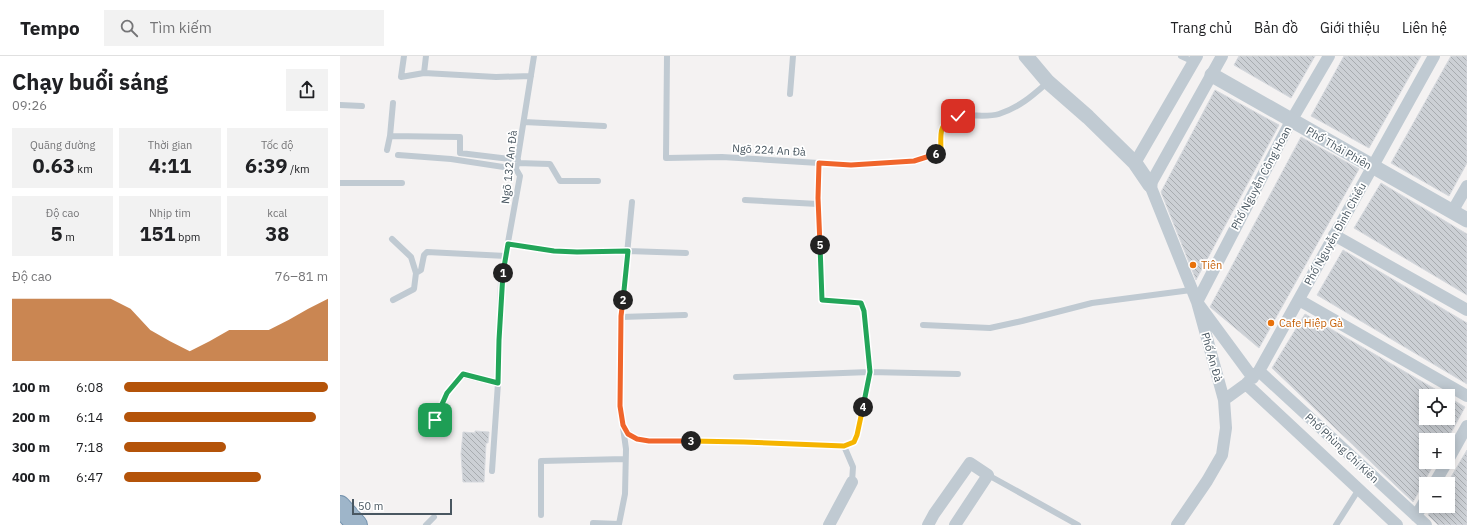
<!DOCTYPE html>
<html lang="vi">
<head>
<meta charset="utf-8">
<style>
	:root { --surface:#fff; --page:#f2f2f2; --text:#202124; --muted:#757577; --line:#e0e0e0; --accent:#b45309 }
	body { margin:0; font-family:"IBM Plex Sans",sans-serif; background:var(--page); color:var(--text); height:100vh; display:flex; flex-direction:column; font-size:15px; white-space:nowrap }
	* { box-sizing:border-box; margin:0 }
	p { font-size:13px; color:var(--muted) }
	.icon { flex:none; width:22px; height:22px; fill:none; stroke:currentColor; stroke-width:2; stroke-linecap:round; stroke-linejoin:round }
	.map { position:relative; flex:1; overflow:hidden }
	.side { display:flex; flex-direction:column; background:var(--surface); width:340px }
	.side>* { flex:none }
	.tools { position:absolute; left:1079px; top:333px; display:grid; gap:8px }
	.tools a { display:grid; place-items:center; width:36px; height:36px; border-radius:0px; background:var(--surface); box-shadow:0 2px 10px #0003; font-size:20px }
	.scale { position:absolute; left:12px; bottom:10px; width:100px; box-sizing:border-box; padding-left:4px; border:2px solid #495761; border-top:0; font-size:11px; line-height:14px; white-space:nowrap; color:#495761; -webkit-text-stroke:3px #fff; paint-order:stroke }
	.pin { position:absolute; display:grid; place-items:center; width:34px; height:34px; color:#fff; margin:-17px; border-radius:8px; box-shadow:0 2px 6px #0006 }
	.km { position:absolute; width:20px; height:20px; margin:-10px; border-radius:50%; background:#222; color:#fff; font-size:11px; line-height:20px; text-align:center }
	.round { display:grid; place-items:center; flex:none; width:42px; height:42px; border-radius:0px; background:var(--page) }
	.overview { display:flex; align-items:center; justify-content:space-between; height:68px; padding:0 12px }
	h1 { font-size:22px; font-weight:700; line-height:30px }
	.figures { display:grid; grid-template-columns:repeat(3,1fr); gap:6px; height:68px; padding:4px 12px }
	.figures div { display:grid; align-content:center; border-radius:0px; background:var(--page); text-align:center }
	.figures b { font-size:20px; font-weight:700 }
	.figures small { font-size:11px; font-weight:400 }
	.figures p { font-size:11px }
	.chart { height:112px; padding:8px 12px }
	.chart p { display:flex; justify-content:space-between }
	.chart svg { width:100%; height:72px; margin-top:4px; fill:var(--accent); opacity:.7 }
	ul { padding:0 12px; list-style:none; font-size:13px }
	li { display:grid; grid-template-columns:64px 48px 1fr; align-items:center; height:30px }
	li i { height:10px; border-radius:5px; background:var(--accent) }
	header { display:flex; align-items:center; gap:24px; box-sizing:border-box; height:56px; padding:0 20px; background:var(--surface); border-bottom:1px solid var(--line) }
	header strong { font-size:19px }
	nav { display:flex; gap:22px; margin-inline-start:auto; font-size:14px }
	.search { width:280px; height:36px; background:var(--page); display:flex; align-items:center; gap:10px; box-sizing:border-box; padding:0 14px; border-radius:0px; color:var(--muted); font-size:15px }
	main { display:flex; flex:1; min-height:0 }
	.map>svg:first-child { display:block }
	.building { fill:url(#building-back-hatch); stroke:#d6d9de }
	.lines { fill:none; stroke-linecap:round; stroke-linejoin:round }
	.trunk-casing { stroke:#7492ad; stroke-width:22 }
	.service { stroke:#c0cad2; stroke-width:6 }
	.minor { stroke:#c0cad2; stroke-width:12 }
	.tertiary { stroke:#c0cad2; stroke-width:15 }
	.trunk { stroke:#9eb5c9; stroke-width:20 }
	.split-1-casing { stroke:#fff; stroke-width:8 }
	.split-2-casing { stroke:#fff; stroke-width:8 }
	.split-3-casing { stroke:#fff; stroke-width:8 }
	.split-4-casing { stroke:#fff; stroke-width:8 }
	.split-5-casing { stroke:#fff; stroke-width:8 }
	.split-6-casing { stroke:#fff; stroke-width:8 }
	.split-7-casing { stroke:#fff; stroke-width:8 }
	.split-1 { stroke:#22a559; stroke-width:5 }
	.split-2 { stroke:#22a559; stroke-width:5 }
	.split-3 { stroke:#f0652b; stroke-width:5 }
	.split-4 { stroke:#f5b400; stroke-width:5 }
	.split-5 { stroke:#22a559; stroke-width:5 }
	.split-6 { stroke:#f0652b; stroke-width:5 }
	.split-7 { stroke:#f5b400; stroke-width:5 }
	.food-dot { fill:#e8710a; stroke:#fff; stroke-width:1.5 }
	.labels { text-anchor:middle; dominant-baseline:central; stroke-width:3.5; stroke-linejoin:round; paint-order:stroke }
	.street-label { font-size:11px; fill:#495761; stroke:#fff }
	.food-label { font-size:11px; fill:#c56008; stroke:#fff; text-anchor:start }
</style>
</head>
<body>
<header>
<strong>Tempo</strong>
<div class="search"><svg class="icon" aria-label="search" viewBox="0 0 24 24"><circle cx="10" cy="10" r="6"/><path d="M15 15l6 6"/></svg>Tìm kiếm</div>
<nav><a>Trang chủ</a><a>Bản đồ</a><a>Giới thiệu</a><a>Liên hệ</a></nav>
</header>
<main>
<section class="side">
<div class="overview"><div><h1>Chạy buổi sáng</h1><p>09:26</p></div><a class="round"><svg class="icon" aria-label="share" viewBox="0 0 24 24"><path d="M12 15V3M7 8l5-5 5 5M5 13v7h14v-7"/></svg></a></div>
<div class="figures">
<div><p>Quãng đường</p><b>0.63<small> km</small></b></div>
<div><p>Thời gian</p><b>4:11</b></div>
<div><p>Tốc độ</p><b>6:39<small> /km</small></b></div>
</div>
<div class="figures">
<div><p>Độ cao</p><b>5<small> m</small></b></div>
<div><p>Nhịp tim</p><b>151<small> bpm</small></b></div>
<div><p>kcal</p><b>38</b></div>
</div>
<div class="chart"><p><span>Độ cao</span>76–81 m</p>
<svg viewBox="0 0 160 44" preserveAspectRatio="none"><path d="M0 44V6L10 6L20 6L30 6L40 6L50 6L60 12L70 25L80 32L90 38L100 32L110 25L120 25L130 25L140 19L150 12L160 6V44z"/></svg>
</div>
<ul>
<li><b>100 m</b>6:08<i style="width:100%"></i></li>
<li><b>200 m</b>6:14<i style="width:94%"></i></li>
<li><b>300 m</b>7:18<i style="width:50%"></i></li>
<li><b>400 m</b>6:47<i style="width:67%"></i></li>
</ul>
</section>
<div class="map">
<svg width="1127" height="469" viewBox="0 0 1127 469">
	<defs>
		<pattern id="building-back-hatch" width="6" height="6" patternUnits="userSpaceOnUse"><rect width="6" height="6" fill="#ccd0d5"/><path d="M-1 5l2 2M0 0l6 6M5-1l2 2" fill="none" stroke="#a8acb0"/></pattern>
	</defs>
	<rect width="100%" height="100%" fill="#f4f2f2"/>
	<path class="building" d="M 899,0 L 975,0 L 951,42 L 894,9 Z
		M 1004,0 L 1081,0 L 1029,92 L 971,60 Z
		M 1111,0 L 1127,0 L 1127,107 L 1109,140 L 1051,107 Z
		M 875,34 L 939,69 L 856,224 L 821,136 Z
		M 961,81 L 1019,113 L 919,292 L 870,251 Z
		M 1041,127 L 1127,178 L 1127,239 L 1014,172 Z
		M 1003,194 L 1127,267 L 1127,328 L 977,239 Z
		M 965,258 L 1107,340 L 1086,340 L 1086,362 L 1108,362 L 1108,341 L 1125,351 L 1107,384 L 1086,384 L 1086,406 L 1095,406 L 1073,446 L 932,312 Z
		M 135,375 L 149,376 L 148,387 L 146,387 L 144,426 L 123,426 L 121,398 L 123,376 L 135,377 Z
		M 1127,394 L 1127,469 L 1098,469 L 1088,459 L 1094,450 L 1108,450 L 1108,426 Z"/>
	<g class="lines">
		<g class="trunk-casing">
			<path id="trunk" d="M 0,450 L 17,469"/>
		</g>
		<path class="service" d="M 64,0 L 61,21 L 84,17 L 156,21 L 191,20
			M 327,0 L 326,102 L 382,101 L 511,109 L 574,105 L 601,97 C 601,88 598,73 605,67 C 618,54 643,63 659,58 C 680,51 692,40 708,26
			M 841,0 L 854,6
			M 84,17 L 86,0
			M 450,38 L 453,0
			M 0,49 L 22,50
			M 184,66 L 264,70
			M 50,80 L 53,47
			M 47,94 L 50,80 L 120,81 L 120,97 L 178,104
			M 58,99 L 111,103 L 176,113
			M 177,107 L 210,108 L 220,125 L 258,125
			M 0,127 L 62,127
			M 405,144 L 478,148
			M 52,183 L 71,201 L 76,217
			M 168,188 L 214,195 L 237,196 L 288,195 L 346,197
			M 53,244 L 74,233 L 76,217 L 81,214 L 84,199 L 87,196 L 166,200
			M 281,261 L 345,259
			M 583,269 L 650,272 L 682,265 L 752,247 L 851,234
			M 396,321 L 530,316 L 618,318
			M 95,364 L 107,337 L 123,319 L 158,327
			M 283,369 C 290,382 296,383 309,385 L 404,386 L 504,390 L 514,386 L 517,379 L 530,316 L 524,255 L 521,247 L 482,244 L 478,142 L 479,107
			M 504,390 L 513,411 L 512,426
			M 152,415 L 158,327 L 161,225 L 180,120 L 176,113 L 194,0
			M 648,419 L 738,469
			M 201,459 L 201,405 L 285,403
			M 86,469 L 94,461
			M 253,469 L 253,467 L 279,468 L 285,438 L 286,393 L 280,350 L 281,261 L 292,146
			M 996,469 L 1019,433"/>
		<path class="minor" d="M 795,107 L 857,0
			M 1112,156 L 1127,130
			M 994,179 L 1127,254
			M 959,244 L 1127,340
			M 919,315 L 1086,469
			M 913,322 L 857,246 L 951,65 L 989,0
			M 906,328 L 1057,469
			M 884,344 L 906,328 L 919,315 L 1094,0
			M 1108,404 L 1127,370
			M 1094,428 L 1107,406
			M 1076,460 L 1086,443
			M 489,469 L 512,426
			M 588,469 L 594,458 L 630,407 L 648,419 L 615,469
			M 837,469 L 867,425 L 882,399 L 886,372 L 884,344 L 857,246 L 810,129 L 882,0"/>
		<path class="tertiary" d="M 686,0 L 708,26 L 748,61 L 795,107 L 810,129
			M 872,19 L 1127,164"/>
		<use href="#trunk" class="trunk"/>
	</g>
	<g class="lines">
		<g class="split-1-casing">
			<path id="split-1" d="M 95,364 L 107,337 L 123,318 L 158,327 L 159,284 L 163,217"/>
		</g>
		<g class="split-2-casing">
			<path id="split-2" d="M 163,217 L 168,188 L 214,195 L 237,196 L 288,195 L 283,244"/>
		</g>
		<g class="split-3-casing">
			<path id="split-3" d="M 283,244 L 281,260 L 280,350 L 283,369 L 288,378 L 297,383 L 309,385 L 351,385"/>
		</g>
		<g class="split-4-casing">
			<path id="split-4" d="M 351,385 L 404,386 L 504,390 L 514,386 L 517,379 L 523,351"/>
		</g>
		<g class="split-5-casing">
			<path id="split-5" d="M 480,189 L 482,244 L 521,247 L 524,255 L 530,316 L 523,351"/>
		</g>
		<g class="split-6-casing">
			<path id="split-6" d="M 480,189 L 478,142 L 479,107 L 511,109 L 574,105 L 596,98"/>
		</g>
		<g class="split-7-casing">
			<path id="split-7" d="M 596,98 L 601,97 C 601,77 597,68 618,60"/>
		</g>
		<use href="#split-1" class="split-1"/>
		<use href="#split-2" class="split-2"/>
		<use href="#split-3" class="split-3"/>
		<use href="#split-4" class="split-4"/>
		<use href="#split-5" class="split-5"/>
		<use href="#split-6" class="split-6"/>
		<use href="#split-7" class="split-7"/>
	</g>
	<g class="food-dot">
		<circle cx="853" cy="209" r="4"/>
		<circle cx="931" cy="267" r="4"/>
	</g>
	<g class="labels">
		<g class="street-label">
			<text transform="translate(999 92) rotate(30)">Phố Thái Phiên</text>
			<text transform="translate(429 94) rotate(3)">Ngõ 224 An Đà</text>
			<text transform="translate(169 111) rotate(-84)">Ngõ 132 An Đà</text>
			<text transform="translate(921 122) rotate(-62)">Phố Nguyễn Công Hoan</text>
			<text transform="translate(995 178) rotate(-61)">Phố Nguyễn Đình Chiểu</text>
			<text transform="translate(872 301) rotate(74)">Phố An Đà</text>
			<text transform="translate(1002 392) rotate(43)">Phố Phùng Chí Kiên</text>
		</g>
		<g class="food-label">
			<text x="861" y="209">Tiên</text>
			<text x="939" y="267">Cafe Hiệp Gà</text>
		</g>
	</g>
</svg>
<div class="tools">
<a><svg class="icon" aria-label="locate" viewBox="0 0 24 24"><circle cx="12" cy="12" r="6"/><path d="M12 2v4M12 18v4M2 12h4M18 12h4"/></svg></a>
<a>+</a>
<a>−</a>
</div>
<div class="scale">50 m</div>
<div class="pin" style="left:95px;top:364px;background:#1e9e55"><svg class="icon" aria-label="arrive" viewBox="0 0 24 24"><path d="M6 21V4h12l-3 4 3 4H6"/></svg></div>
<div class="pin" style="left:618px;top:60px;background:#d93025"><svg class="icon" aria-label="check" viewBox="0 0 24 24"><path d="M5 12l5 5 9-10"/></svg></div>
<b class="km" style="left:163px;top:217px">1</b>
<b class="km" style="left:283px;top:244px">2</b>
<b class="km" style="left:351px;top:385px">3</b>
<b class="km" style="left:523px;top:351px">4</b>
<b class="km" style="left:480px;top:189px">5</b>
<b class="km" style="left:596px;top:98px">6</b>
</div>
</main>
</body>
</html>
